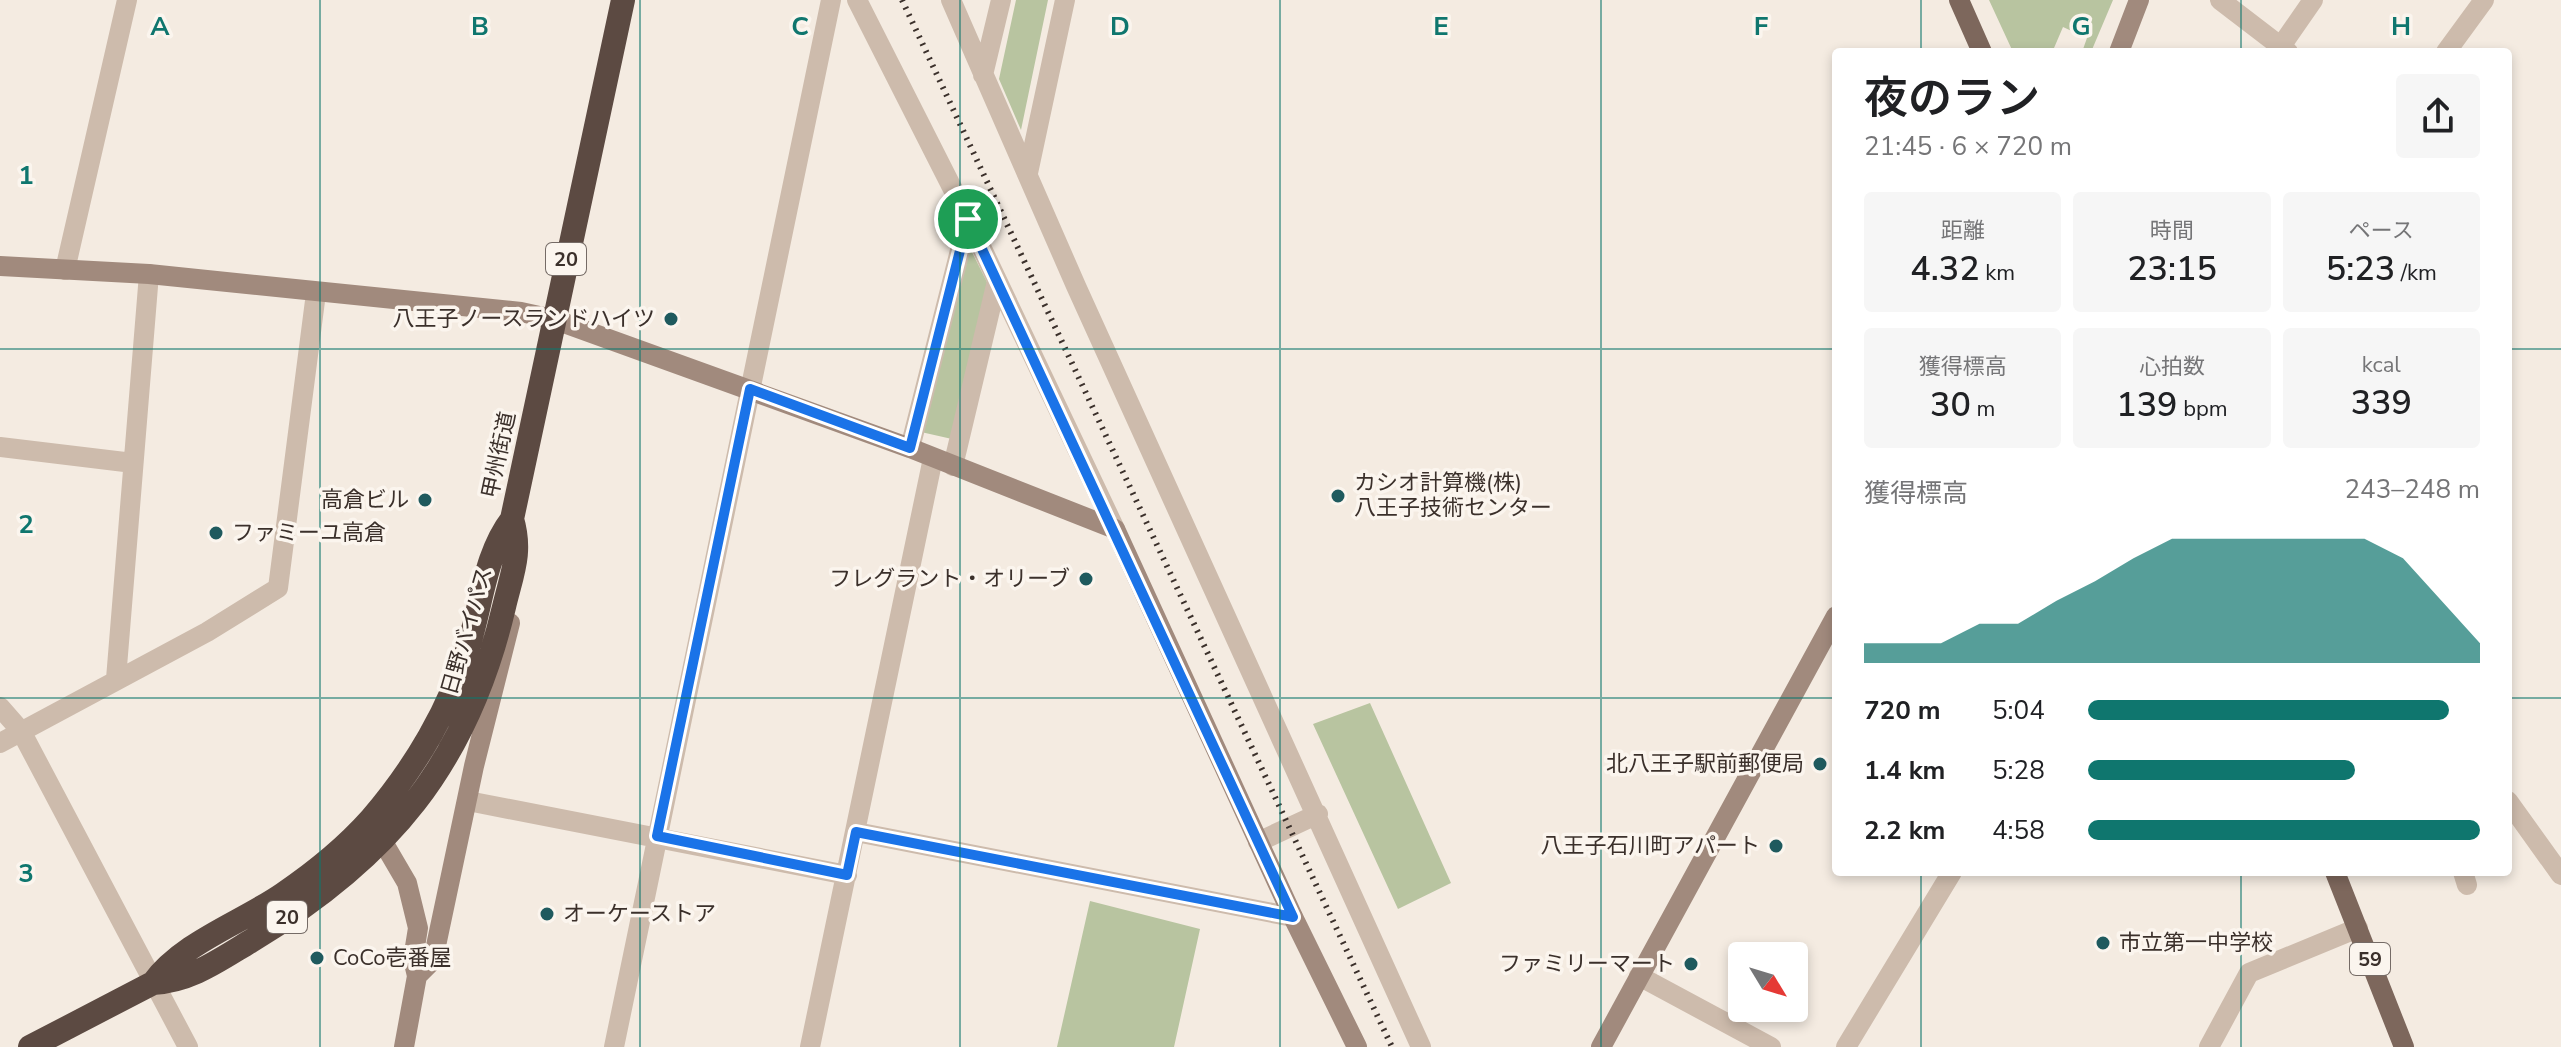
<!DOCTYPE html>
<html lang="ja">
<head>
<meta charset="utf-8">
<style>
	:root { --surface:#fff; --page:#f6f6f6; --text:#202124; --muted:#757577; --accent:#0f766e }
	body { margin:0; font-family:"Nunito Sans","Noto Sans JP",sans-serif; background:var(--page); color:var(--text); height:100vh; display:flex; flex-direction:column; font-size:30px; white-space:nowrap }
	* { box-sizing:border-box; margin:0 }
	p { font-size:26px; color:var(--muted) }
	.icon { flex:none; width:44px; height:44px; fill:none; stroke:currentColor; stroke-width:2; stroke-linecap:round; stroke-linejoin:round }
	.map { position:relative; flex:1; overflow:hidden }
	.panel { position:absolute; left:1832px; top:48px; width:680px; height:828px; display:flex; flex-direction:column; background:var(--surface); border-radius:8px; box-shadow:0 4px 12px #0003 }
	.panel>* { flex:none }
	.needle { width:52px; rotate:128deg }
	.controls { position:absolute; left:1728px; top:942px; display:grid; gap:16px }
	.controls a { display:grid; place-items:center; width:80px; height:80px; border-radius:8px; background:var(--surface); box-shadow:0 4px 12px #0003; font-size:40px }
	.pin { position:absolute; display:grid; place-items:center; width:68px; height:68px; color:#fff; margin:-34px; border:4px solid #fff; border-radius:50%; box-shadow:0 2px 8px #0007 }
	.round { display:grid; place-items:center; flex:none; width:84px; height:84px; border-radius:8px; background:var(--page) }
	.head { display:flex; align-items:center; justify-content:space-between; height:136px; padding:0 32px }
	h1 { font-size:44px; font-weight:600; line-height:60px }
	.figures { display:grid; grid-template-columns:repeat(3,1fr); gap:12px; height:136px; padding:8px 32px }
	.figures div { display:grid; align-content:center; border-radius:8px; background:var(--page); text-align:center }
	.figures b { font-size:34px; font-weight:600 }
	.figures small { font-size:22px; font-weight:400 }
	.figures p { font-size:22px }
	.chart { height:224px; padding:16px 32px }
	.chart p { display:flex; justify-content:space-between }
	.chart svg { width:100%; height:144px; margin-top:8px; fill:var(--accent); opacity:.7 }
	ul { padding:0 32px; list-style:none; font-size:26px }
	li { display:grid; grid-template-columns:128px 96px 1fr; align-items:center; height:60px }
	li i { height:20px; border-radius:10px; background:var(--accent) }
	.map>svg:first-child { display:block }
	.green { fill:#b8c4a0 }
	.lines { fill:none; stroke-linecap:round; stroke-linejoin:round }
	.street { stroke:#cdbbac; stroke-width:20 }
	.secondary { stroke:#a18a7d; stroke-width:20 }
	.primary { stroke:#7d675c; stroke-width:20 }
	.highway { stroke:#5c4a42; stroke-width:24 }
	.rail { stroke:#3b302b; stroke-width:6; stroke-dasharray:2 6; stroke-linecap:butt }
	.route-casing { stroke:#fff; stroke-width:16 }
	.route { stroke:#1a73e8; stroke-width:10 }
	.grid { fill:none; stroke:#0f766e; stroke-width:2; stroke-opacity:0.55 }
	.poi-dot { fill:#1f5a5e; stroke:#fbf5ee; stroke-width:3 }
	.labels { text-anchor:middle; dominant-baseline:central; stroke-width:7; stroke-linejoin:round; paint-order:stroke }
	.shield { fill:#fbf5ee; stroke:#756b66; stroke-width:2 }
	.shield-label { font-size:20px; font-weight:bold; fill:#3b302b }
	.poi-label { font-size:22px; fill:#3b302b; stroke:#fbf5ee; text-anchor:end }
	.street-label { font-size:22px; fill:#3b302b; stroke:#fbf5ee }
	.grid-label { font-size:26px; text-anchor:middle; font-weight:bold; fill:#0f766e; stroke:#fbf5ee; stroke-width:7; stroke-linejoin:round; paint-order:stroke }
</style>
</head>
<body>
<div class="map">
<svg width="2561" height="1047" viewBox="0 0 2561 1047">
	<rect width="100%" height="100%" fill="#f4ebe1"/>
	<path class="green" d="M 1016,0 L 1048,0 L 1021,130 L 999,79 Z
		M 1989,0 L 2113,0 L 2091,52 L 2082,52 L 2087,38 L 2063,27 L 2054,48 L 2062,52 L 2013,52 Z
		M 967,242 L 990,288 L 952,439 L 921,432 Z
		M 1370,703 L 1451,883 L 1398,909 L 1313,724 Z
		M 1090,901 L 1200,929 L 1174,1047 L 1057,1047 Z"/>
	<g class="lines">
		<path class="street" d="M 857,0 L 968,219 L 1115,529
			M 951,0 L 1076,286 L 1421,1047
			M 2220,0 L 2288,52
			M 2277,52 L 2313,0
			M 2446,52 L 2484,0
			M 983,75 L 1001,0
			M 1028,173 L 1065,0
			M 65,270 L 127,0
			M 0,447 L 133,463
			M 910,448 L 968,219
			M 953,466 L 997,281
			M 116,679 L 149,274
			M 0,707 L 21,731 L 188,1047
			M 0,743 L 207,632 L 278,588 L 316,293
			M 468,801 L 847,875
			M 2508,801 L 2561,875
			M 856,832 L 1293,917
			M 1258,842 L 1318,814
			M 2463,872 L 2467,885
			M 1639,976 L 1771,1047
			M 614,1047 L 831,0
			M 810,1047 L 933,458
			M 1846,1047 L 1952,872
			M 2209,1047 L 2249,973 L 2358,928"/>
		<path class="secondary" d="M 2119,52 L 2139,0
			M 0,266 L 149,274 L 521,312 L 553,319 L 910,448 L 1115,529 L 1293,917 L 1357,1047
			M 376,830 L 407,883 L 418,928 L 413,959 L 417,976 L 404,1047
			M 417,976 L 433,960 L 474,766 L 510,623
			M 1601,1047 L 1836,616"/>
		<path class="primary" d="M 1959,0 L 1982,52
			M 2335,872 L 2404,1047"/>
		<path class="highway" d="M 512,519 C 522,553 512,573 504,607 C 467,764 389,858 251,941 C 219,960 191,981 153,983 C 183,942 241,923 283,894 C 314,873 346,847 371,819 C 414,769 451,708 469,644 C 482,602 485,554 512,519 L 623,0
			M 30,1047 L 153,983"/>
		<path class="rail" d="M 902,0 L 1392,1047"/>
	</g>
	<g class="lines">
		<g class="route-casing">
			<path id="route" d="M 968,219 L 1293,917 L 856,832 L 847,875 L 657,836 L 750,389 L 910,448 Z"/>
		</g>
		<use href="#route" class="route"/>
	</g>
	<path class="grid" d="M 320,0 L 320,1047M 640,0 L 640,1047M 960,0 L 960,1047M 1280,0 L 1280,1047M 1601,0 L 1601,1047M 1921,0 L 1921,52M 2241,0 L 2241,52M 0,349 L 1836,349M 2508,349 L 2561,349M 0,698 L 1836,698M 2508,698 L 2561,698M 1921,872 L 1921,1047M 2241,872 L 2241,1047"/>
	<g class="poi-dot">
		<circle cx="671" cy="319" r="8"/>
		<circle cx="1338" cy="496" r="8"/>
		<circle cx="425" cy="500" r="8"/>
		<circle cx="216" cy="533" r="8"/>
		<circle cx="1086" cy="579" r="8"/>
		<circle cx="1820" cy="764" r="8"/>
		<circle cx="1776" cy="846" r="8"/>
		<circle cx="547" cy="914" r="8"/>
		<circle cx="2103" cy="943" r="8"/>
		<circle cx="317" cy="958" r="8"/>
		<circle cx="1691" cy="964" r="8"/>
	</g>
	<g class="labels">
		<g class="shield">
			<rect x="546" y="243" width="40" height="32" rx="6"/>
			<rect x="267" y="901" width="40" height="32" rx="6"/>
			<rect x="2350" y="943" width="40" height="32" rx="6"/>
		</g>
		<g class="shield-label">
			<text x="566" y="259">20</text>
			<text x="287" y="917">20</text>
			<text x="2370" y="959">59</text>
		</g>
		<g class="poi-label">
			<text x="655" y="319">八王子ノースランドハイツ</text>
			<text x="1354" y="483" text-anchor="start">カシオ計算機(株)<tspan x="1354" dy="25">八王子技術センター</tspan></text>
			<text x="409" y="500">高倉ビル</text>
			<text x="232" y="533" text-anchor="start">ファミーユ高倉</text>
			<text x="1070" y="579">フレグラント・オリーブ</text>
			<text x="1804" y="764">北八王子駅前郵便局</text>
			<text x="1760" y="846">八王子石川町アパート</text>
			<text x="563" y="914" text-anchor="start">オーケーストア</text>
			<text x="2119" y="943" text-anchor="start">市立第一中学校</text>
			<text x="333" y="958" text-anchor="start">CoCo壱番屋</text>
			<text x="1675" y="964">ファミリーマート</text>
		</g>
		<g class="street-label">
			<text transform="translate(499 455) rotate(-78)">甲州街道</text>
			<text transform="translate(467 631) rotate(-74)">日野バイパス</text>
		</g>
	</g>
	<g class="grid-label">
		<text x="160" y="35">A</text>
		<text x="480" y="35">B</text>
		<text x="800" y="35">C</text>
		<text x="1120" y="35">D</text>
		<text x="1441" y="35">E</text>
		<text x="1761" y="35">F</text>
		<text x="2081" y="35">G</text>
		<text x="2401" y="35">H</text>
		<text x="26" y="184">1</text>
		<text x="26" y="533">2</text>
		<text x="26" y="882">3</text>
	</g>
</svg>
<div class="controls">
<a><svg class="needle" viewBox="-14 -14 28 28"><path d="M0-13l5 13h-10z" fill="#e53935"/><path d="M0 13l5-13h-10z" fill="#757577"/></svg></a>
</div>
<div class="pin" style="left:968px;top:219px;background:#1e9e55"><svg class="icon" aria-label="arrive" viewBox="0 0 24 24"><path d="M6 21V4h12l-3 4 3 4H6"/></svg></div>
<section class="panel">
<div class="head"><div><h1>夜のラン</h1><p>21:45 · 6 × 720 m</p></div><a class="round"><svg class="icon" aria-label="share" viewBox="0 0 24 24"><path d="M12 15V3M7 8l5-5 5 5M5 13v7h14v-7"/></svg></a></div>
<div class="figures">
<div><p>距離</p><b>4.32<small> km</small></b></div>
<div><p>時間</p><b>23:15</b></div>
<div><p>ペース</p><b>5:23<small> /km</small></b></div>
</div>
<div class="figures">
<div><p>獲得標高</p><b>30<small> m</small></b></div>
<div><p>心拍数</p><b>139<small> bpm</small></b></div>
<div><p>kcal</p><b>339</b></div>
</div>
<div class="chart"><p><span>獲得標高</span>243–248 m</p>
<svg viewBox="0 0 160 44" preserveAspectRatio="none"><path d="M0 44V38L10 38L20 38L30 32L40 32L50 25L60 19L70 12L80 6L90 6L100 6L110 6L120 6L130 6L140 12L150 25L160 38V44z"/></svg>
</div>
<ul>
<li><b>720 m</b>5:04<i style="width:92%"></i></li>
<li><b>1.4 km</b>5:28<i style="width:68%"></i></li>
<li><b>2.2 km</b>4:58<i style="width:100%"></i></li>
</ul>
</section>
</div>
</body>
</html>
